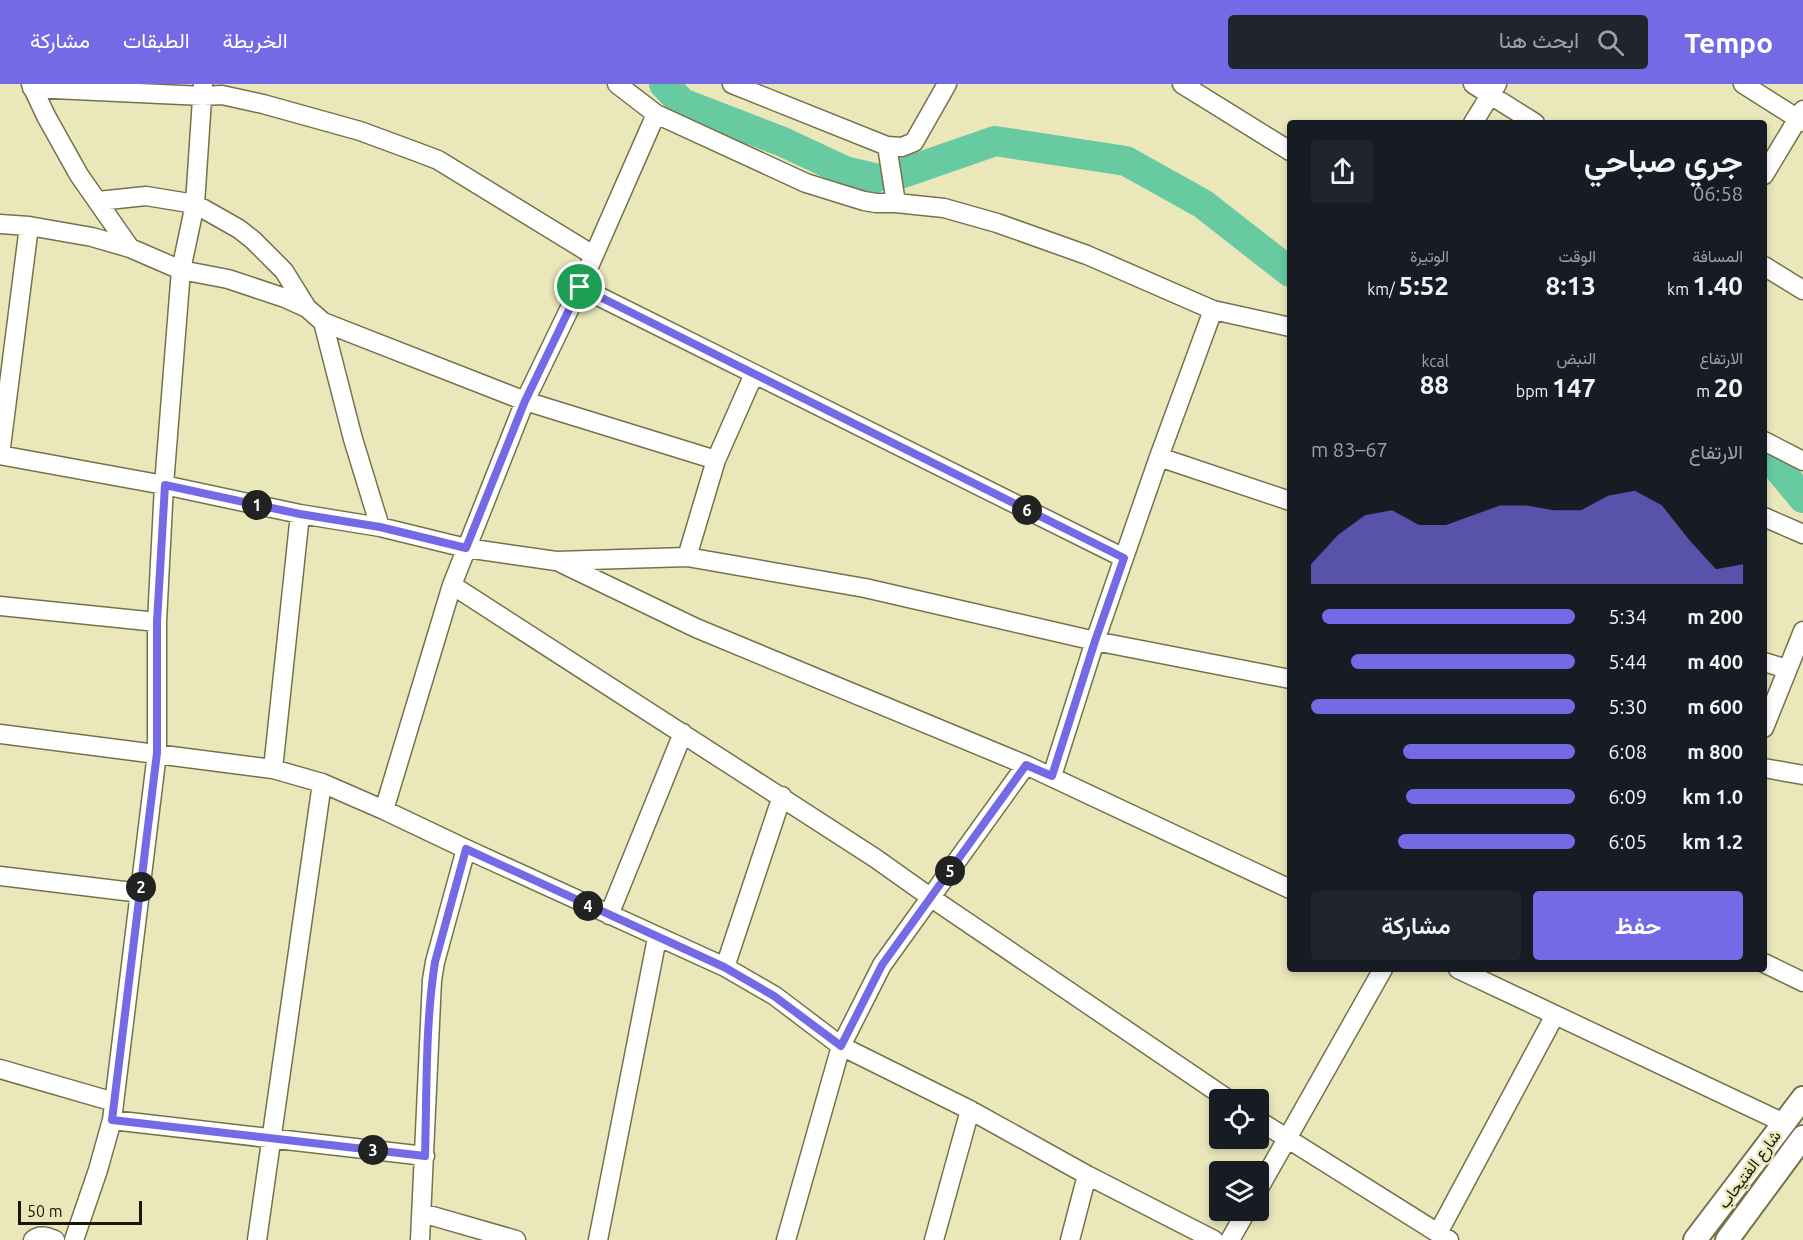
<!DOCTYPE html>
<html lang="ar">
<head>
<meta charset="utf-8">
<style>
	:root { --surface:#171b24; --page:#20242c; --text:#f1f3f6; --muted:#9ea1a6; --accent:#756ae5 }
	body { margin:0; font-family:Ubuntu,Vazirmatn,sans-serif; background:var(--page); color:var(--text); direction:rtl; height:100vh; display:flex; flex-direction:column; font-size:22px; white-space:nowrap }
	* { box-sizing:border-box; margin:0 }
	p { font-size:20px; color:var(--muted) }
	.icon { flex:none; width:33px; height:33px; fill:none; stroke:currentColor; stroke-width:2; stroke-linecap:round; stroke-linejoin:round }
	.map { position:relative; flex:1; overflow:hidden; direction:ltr }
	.sheet { position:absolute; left:1287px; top:36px; width:480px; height:852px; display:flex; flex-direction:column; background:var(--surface); border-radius:6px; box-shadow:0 3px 9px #0003; direction:rtl }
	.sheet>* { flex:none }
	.fabs { position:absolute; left:1209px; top:1005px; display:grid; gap:12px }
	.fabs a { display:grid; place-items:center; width:60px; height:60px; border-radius:6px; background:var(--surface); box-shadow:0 3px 9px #0003; font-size:30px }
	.scale { position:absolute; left:18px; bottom:15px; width:124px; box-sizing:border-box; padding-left:6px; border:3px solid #191808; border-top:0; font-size:16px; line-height:21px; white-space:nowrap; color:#191808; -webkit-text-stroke:4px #eae7bb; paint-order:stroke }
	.pin { position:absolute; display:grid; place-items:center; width:51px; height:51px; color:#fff; margin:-26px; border:3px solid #fff; border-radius:50%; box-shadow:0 2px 6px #0007 }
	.km { position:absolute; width:30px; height:30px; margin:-15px; border-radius:50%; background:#222; color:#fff; font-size:16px; line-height:30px; text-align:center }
	.round { display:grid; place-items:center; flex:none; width:63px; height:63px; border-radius:6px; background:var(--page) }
	.overview { display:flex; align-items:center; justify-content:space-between; height:102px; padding:0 24px }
	h1 { font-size:33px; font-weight:600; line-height:45px }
	.metrics { display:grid; grid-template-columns:repeat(3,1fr); gap:9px; height:102px; padding:6px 24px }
	.metrics div { display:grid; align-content:center }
	.metrics b { font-size:26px; font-weight:600 }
	.metrics small { font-size:16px; font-weight:400 }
	.metrics p { font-size:16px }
	.chart { height:168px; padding:12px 24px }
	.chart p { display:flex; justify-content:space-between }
	.chart svg { width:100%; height:108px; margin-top:6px; fill:var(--accent); opacity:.7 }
	.primary-button { display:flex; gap:12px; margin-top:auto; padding:12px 24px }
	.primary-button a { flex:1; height:69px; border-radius:6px; background:var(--accent); color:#fff; font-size:24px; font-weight:600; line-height:69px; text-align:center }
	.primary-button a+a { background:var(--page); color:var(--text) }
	ul { padding:0 24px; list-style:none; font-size:20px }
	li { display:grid; grid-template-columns:96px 72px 1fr; align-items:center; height:45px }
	li i { height:15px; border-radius:8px; background:var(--accent) }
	header { display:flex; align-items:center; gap:36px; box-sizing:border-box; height:84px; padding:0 30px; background:var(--accent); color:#fff }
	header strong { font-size:28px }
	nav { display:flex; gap:33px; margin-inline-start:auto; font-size:21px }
	.search { width:420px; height:54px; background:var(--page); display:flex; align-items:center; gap:15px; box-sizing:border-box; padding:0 21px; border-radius:6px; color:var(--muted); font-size:22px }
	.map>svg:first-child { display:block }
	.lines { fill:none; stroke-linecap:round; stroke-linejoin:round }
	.river { stroke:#68caa0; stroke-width:30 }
	.minor-casing { stroke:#75724a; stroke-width:21 }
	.major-casing { stroke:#75724a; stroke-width:26 }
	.minor { stroke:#fff; stroke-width:18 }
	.major { stroke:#fff; stroke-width:22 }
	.route-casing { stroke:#fff; stroke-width:12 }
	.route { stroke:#756ae5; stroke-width:8 }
	.labels { text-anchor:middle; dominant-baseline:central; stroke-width:5; stroke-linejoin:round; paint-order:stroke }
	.street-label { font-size:16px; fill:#191808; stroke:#eae7bb }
</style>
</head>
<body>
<header>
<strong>Tempo</strong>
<div class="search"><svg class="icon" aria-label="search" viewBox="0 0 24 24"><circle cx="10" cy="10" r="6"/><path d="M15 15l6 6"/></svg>ابحث هنا</div>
<nav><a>الخريطة</a><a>الطبقات</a><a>مشاركة</a></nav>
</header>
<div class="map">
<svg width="1803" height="1156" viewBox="0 0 1803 1156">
	<rect width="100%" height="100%" fill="#eae7bb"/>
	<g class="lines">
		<path class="river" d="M 664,0 L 682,19 L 783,58 L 845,87 L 875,94
			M 900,90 L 995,57 L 1126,77 L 1203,120 L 1290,188
			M 1764,372 L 1770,374 L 1803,414"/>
		<g class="minor-casing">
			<path id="minor" d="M 31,0 L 46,32 L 79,91 L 130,164
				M 617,0 L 656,30 L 806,99 L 864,117 L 876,119 L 896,119
				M 732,0 L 887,62 L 902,63 L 914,58 L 947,0
				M 1182,0 L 1290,67
				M 1473,0 L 1535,39
				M 1743,0 L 1803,38
				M 32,4 L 203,12 L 222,11 L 263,20 L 360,47 L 417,68 L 438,76 L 593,171
				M 656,30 L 580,203 L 525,317 L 452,501 L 875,774 L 930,813 L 1229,1016
				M 1473,39 L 1497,0
				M 887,62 L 896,119 L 944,124 L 997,139 L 1087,171 L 1213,226 L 1290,243
				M 1764,91 L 1803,26
				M 98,117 L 146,112 L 195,120 L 239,145 L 253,156 L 284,187 L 307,224 L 323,238 L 353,355 L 380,443
				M 0,140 L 29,142 L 92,153 L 130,164 L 181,186 L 228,195 L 285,214 L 307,224
				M 29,142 L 0,371 L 164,401 L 300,430 L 380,443 L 466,464 L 556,477 L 687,473 L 865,504 L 1095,557 L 1290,595
				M 1764,182 L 1803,206
				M 580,203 L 1124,474
				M 323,238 L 525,317 L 716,376
				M 1764,357 L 1803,377
				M 1159,373 L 1290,417
				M 1764,433 L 1803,450
				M 687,473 L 716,376 L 754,290
				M 561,479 L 696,544 L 1026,681 L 1290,805
				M 0,522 L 157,538
				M 1764,578 L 1787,585
				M 1764,644 L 1803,547
				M 0,650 L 273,685 L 322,699 L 384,726 L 466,765 L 725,883 L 775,912 L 841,962 L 970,1026 L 1087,1091 L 1214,1156
				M 1764,684 L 1803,691
				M 273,685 L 300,430
				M 1052,692 L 1095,557 L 1159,373 L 1213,226
				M 384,726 L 452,501
				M 0,792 L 141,809
				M 609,831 L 683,649
				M 1764,879 L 1803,898
				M 725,883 L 782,712
				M 1458,885 L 1784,1039
				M 0,985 L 114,1018
				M 112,1036 L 425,1072
				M 1258,1036 L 1449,1156
				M 1258,1106 L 1383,885
				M 422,1129 L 516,1156
				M 1438,1149 L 1555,931
				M 33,1156 C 40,1150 47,1153 55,1156
				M 74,1156 L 98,1086 L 112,1036 L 157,669 L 157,538 L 164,401 L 181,186 L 195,120 L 203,0
				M 257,1156 L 322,699
				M 420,1156 L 432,896 L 435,878 L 466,765
				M 598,1156 L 657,854
				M 786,1156 L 841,962 L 882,881 L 1026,681
				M 934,1156 L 970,1026
				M 1070,1156 L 1087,1091
				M 1230,1156 L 1247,1126"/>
		</g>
		<g class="major-casing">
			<path id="major" d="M 1695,1156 L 1803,1014
				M 1727,1156 L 1803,1053"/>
		</g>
		<use href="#minor" class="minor"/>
		<use href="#major" class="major"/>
	</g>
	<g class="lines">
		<g class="route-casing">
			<path id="route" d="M 580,203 L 1124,474 L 1095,557 L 1052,692 L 1026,681 L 882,881 L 841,962 L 774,912 L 724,883 L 466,765 L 435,878 C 425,942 427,1008 425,1072 L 112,1036 L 157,669 L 157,538 L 165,401 L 300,430 L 380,443 L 466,464 L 525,317 Z"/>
		</g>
		<use href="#route" class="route"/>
	</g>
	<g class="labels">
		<g class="street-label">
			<text transform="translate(1749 1085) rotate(-53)">شارع الفتيحاب</text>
		</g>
	</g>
</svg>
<div class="fabs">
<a><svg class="icon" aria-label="locate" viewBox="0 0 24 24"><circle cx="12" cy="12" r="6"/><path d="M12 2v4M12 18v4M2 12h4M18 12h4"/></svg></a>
<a><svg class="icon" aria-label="layers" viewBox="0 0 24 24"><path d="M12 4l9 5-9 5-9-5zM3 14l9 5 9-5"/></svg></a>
</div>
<div class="scale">50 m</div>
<div class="pin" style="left:580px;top:203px;background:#1e9e55"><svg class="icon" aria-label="arrive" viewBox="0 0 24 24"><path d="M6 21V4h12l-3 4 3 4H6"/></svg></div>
<b class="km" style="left:257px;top:421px">1</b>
<b class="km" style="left:141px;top:803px">2</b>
<b class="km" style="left:373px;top:1066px">3</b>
<b class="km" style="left:588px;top:822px">4</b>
<b class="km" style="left:950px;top:787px">5</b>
<b class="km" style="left:1027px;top:426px">6</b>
<section class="sheet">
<div class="overview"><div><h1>جري صباحي</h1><p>06:58</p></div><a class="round"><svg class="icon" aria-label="share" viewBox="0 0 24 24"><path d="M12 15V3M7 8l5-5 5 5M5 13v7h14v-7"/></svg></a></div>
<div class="metrics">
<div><p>المسافة</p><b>1.40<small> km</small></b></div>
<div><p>الوقت</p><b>8:13</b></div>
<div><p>الوتيرة</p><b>5:52<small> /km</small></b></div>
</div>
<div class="metrics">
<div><p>الارتفاع</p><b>20<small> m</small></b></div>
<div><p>النبض</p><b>147<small> bpm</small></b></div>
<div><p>kcal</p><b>88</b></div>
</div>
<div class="chart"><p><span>الارتفاع</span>67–83 m</p>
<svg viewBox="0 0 160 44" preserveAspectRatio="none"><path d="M0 44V36L10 24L20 16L30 14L40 20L50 20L60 16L70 12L80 12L90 14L100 14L110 8L120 6L130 12L140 26L150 38L160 36V44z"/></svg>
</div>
<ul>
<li><b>200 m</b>5:34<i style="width:96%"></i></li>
<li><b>400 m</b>5:44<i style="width:85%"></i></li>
<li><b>600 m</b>5:30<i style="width:100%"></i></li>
<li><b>800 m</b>6:08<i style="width:65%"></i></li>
<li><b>1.0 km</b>6:09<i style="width:64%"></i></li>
<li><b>1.2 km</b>6:05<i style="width:67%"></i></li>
</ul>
<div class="primary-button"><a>حفظ</a><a>مشاركة</a></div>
</section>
</div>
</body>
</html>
